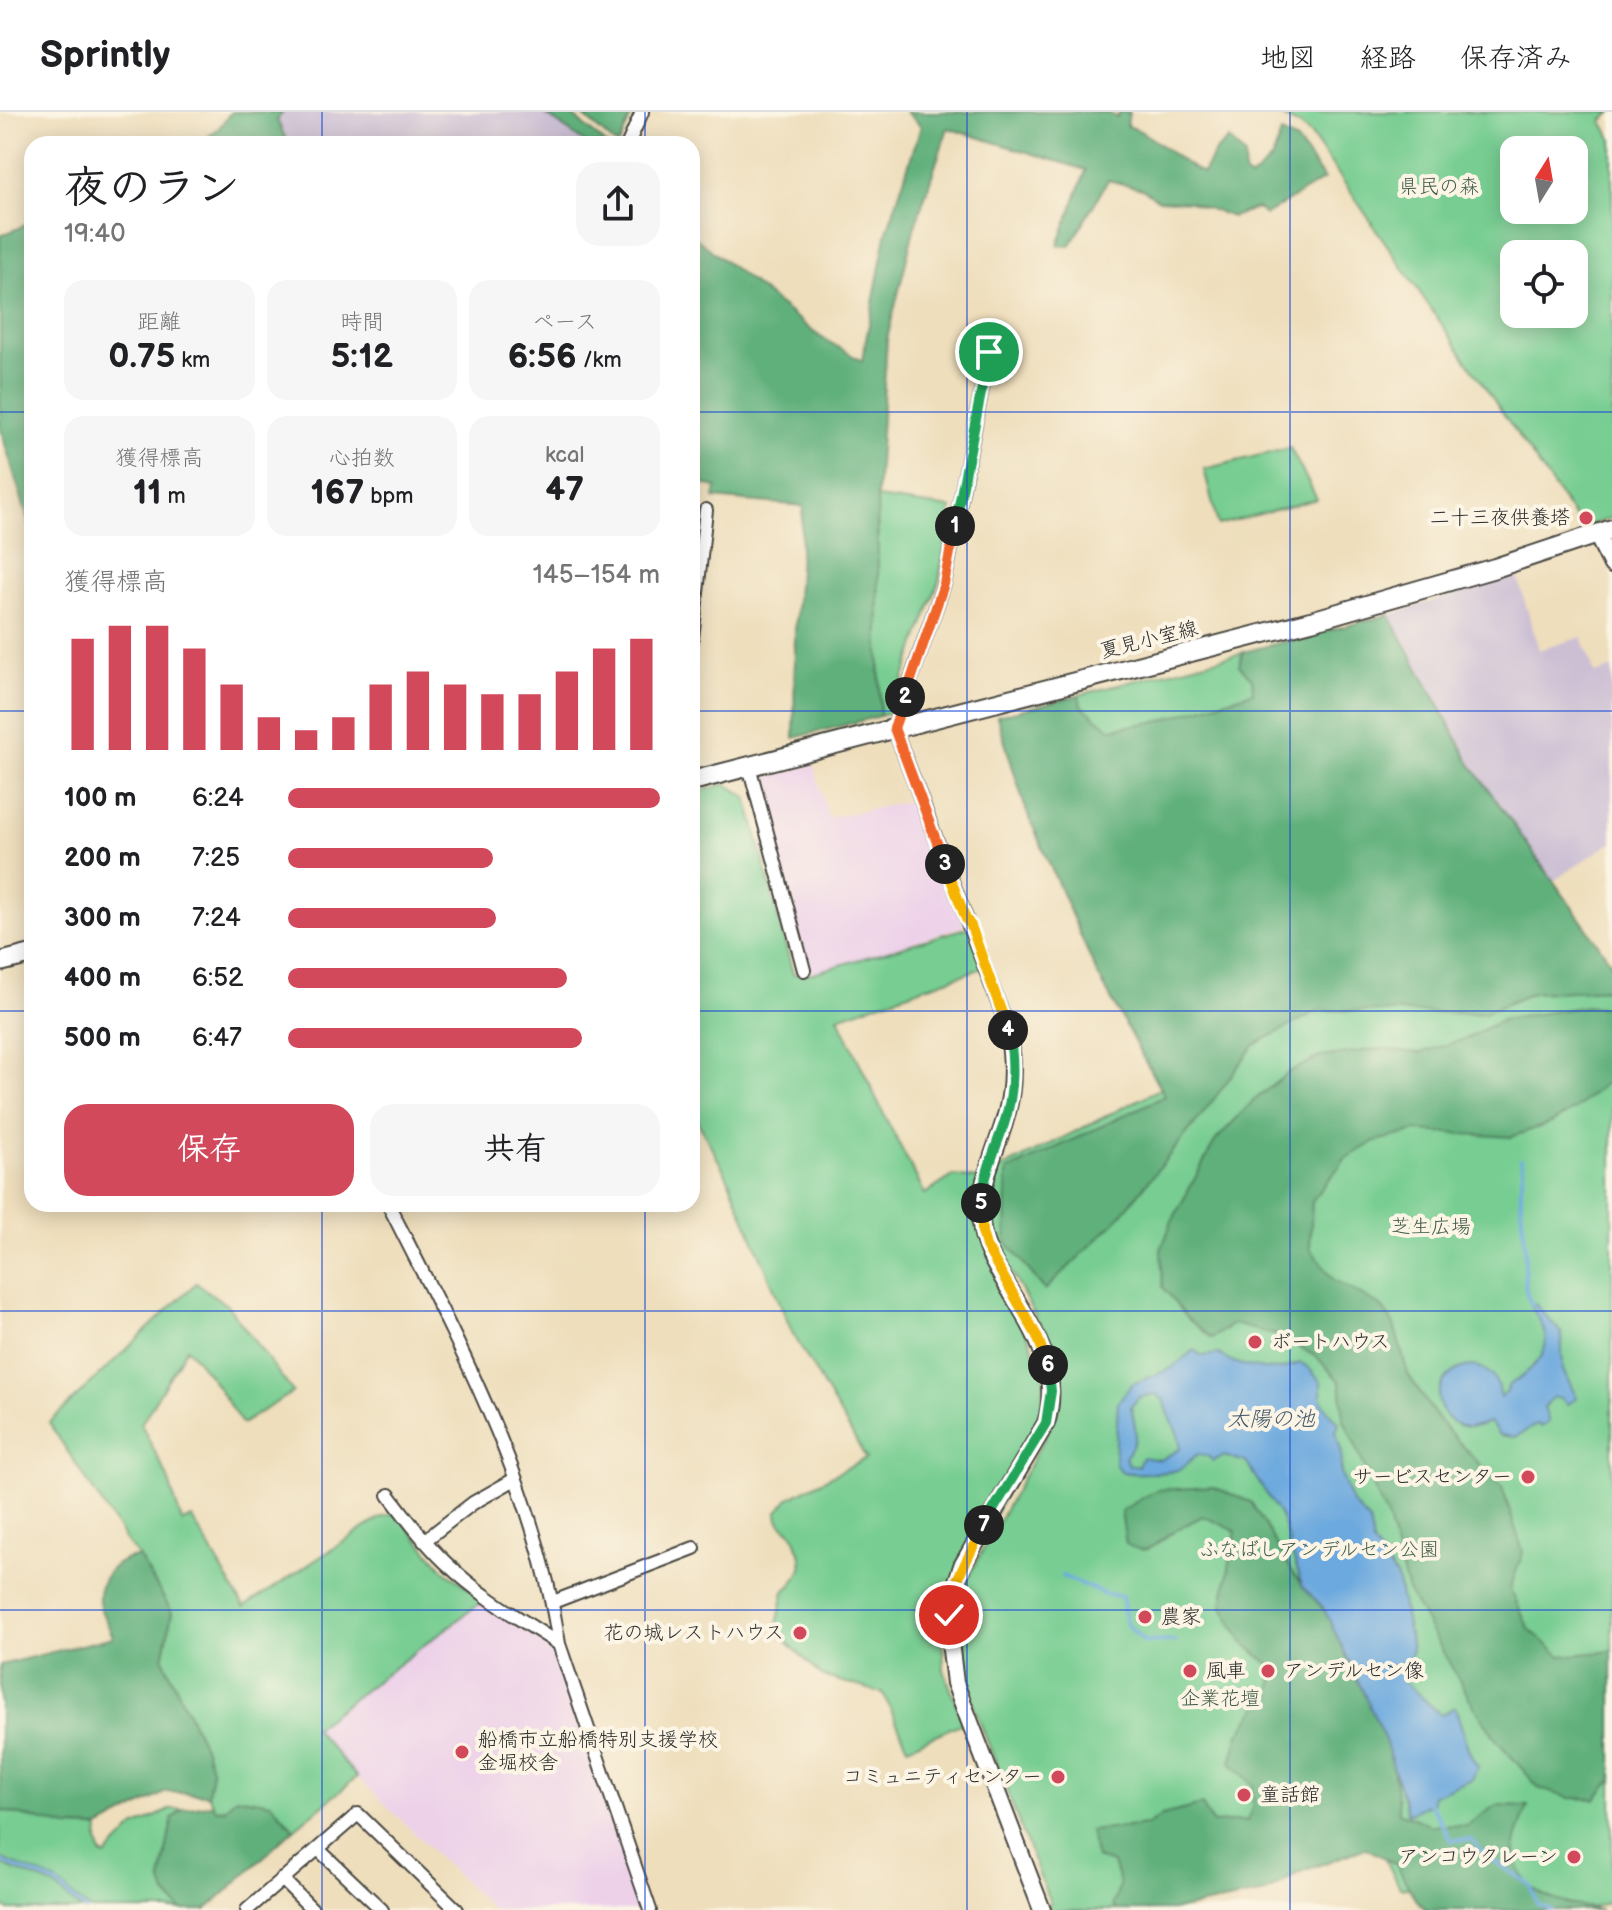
<!DOCTYPE html>
<html lang="ja">
<head>
<meta charset="utf-8">
<style>
	:root { --surface:#fff; --page:#f6f6f6; --text:#202124; --muted:#757577; --line:#e0e0e0; --accent:#d1495b }
	body { margin:0; font-family:"Balsamiq Sans","Klee One",sans-serif; background:var(--page); color:var(--text); height:100vh; display:flex; flex-direction:column; font-size:30px; white-space:nowrap }
	* { box-sizing:border-box; margin:0 }
	p { font-size:26px; color:var(--muted) }
	.icon { flex:none; width:44px; height:44px; fill:none; stroke:currentColor; stroke-width:2; stroke-linecap:round; stroke-linejoin:round }
	.map { position:relative; flex:1; overflow:hidden }
	.side { position:absolute; left:24px; top:24px; width:676px; height:1076px; display:flex; flex-direction:column; background:var(--surface); border-radius:24px; box-shadow:0 4px 20px #0003 }
	.side>* { flex:none }
	.needle { width:52px; rotate:11deg }
	.controls { position:absolute; left:1500px; top:24px; display:grid; gap:16px }
	.controls a { display:grid; place-items:center; width:88px; height:88px; border-radius:16px; background:var(--surface); box-shadow:0 4px 20px #0003; font-size:40px }
	.pin { position:absolute; display:grid; place-items:center; width:68px; height:68px; color:#fff; margin:-34px; border:4px solid #fff; border-radius:50%; box-shadow:0 2px 8px #0007 }
	.km { position:absolute; width:40px; height:40px; margin:-20px; border-radius:50%; background:#222; color:#fff; font-size:22px; line-height:40px; text-align:center }
	.round { display:grid; place-items:center; flex:none; width:84px; height:84px; border-radius:24px; background:var(--page) }
	.head { display:flex; align-items:center; justify-content:space-between; height:136px; padding:0 40px }
	h1 { font-size:44px; font-weight:700; line-height:60px }
	.stats { display:grid; grid-template-columns:repeat(3,1fr); gap:12px; height:136px; padding:8px 40px }
	.stats div { display:grid; align-content:center; border-radius:20px; background:var(--page); text-align:center }
	.stats b { font-size:34px; font-weight:700 }
	.stats small { font-size:22px; font-weight:400 }
	.stats p { font-size:22px }
	.chart { height:224px; padding:16px 40px }
	.chart p { display:flex; justify-content:space-between }
	.chart svg { width:100%; height:144px; margin-top:8px; stroke:var(--accent); stroke-width:6 }
	.button { display:flex; gap:16px; margin-top:auto; padding:16px 40px }
	.button a { flex:1; height:92px; border-radius:24px; background:var(--accent); color:#fff; font-size:32px; font-weight:700; line-height:92px; text-align:center }
	.button a+a { background:var(--page); color:var(--text) }
	ul { padding:0 40px; list-style:none; font-size:26px }
	li { display:grid; grid-template-columns:128px 96px 1fr; align-items:center; height:60px }
	li i { height:20px; border-radius:10px; background:var(--accent) }
	header { display:flex; align-items:center; gap:48px; box-sizing:border-box; height:112px; padding:0 40px; background:var(--surface); border-bottom:2px solid var(--line) }
	header strong { font-size:38px }
	nav { display:flex; gap:44px; margin-inline-start:auto; font-size:28px }
	.map>svg:first-child { display:block }
	.built { fill:#edd1e9 }
	.industrial { fill:#ccbfd4 }
	.green { fill:#77cd92; stroke:#517c5e; stroke-width:2; fill-rule:evenodd }
	.forest { fill:#61b07c; stroke:#466e54; stroke-width:2 }
	.water { fill:#6ca9de; stroke:#4c6a84; stroke-width:2; fill-rule:evenodd }
	.lines { fill:none; stroke-linecap:round; stroke-linejoin:round }
	.stream { stroke:#6ca9de; stroke-width:4 }
	.minor-casing { stroke:#484641; stroke-width:16 }
	.tertiary-casing { stroke:#484641; stroke-width:20 }
	.secondary-casing { stroke:#484641; stroke-width:22 }
	.minor { stroke:#fff; stroke-width:12 }
	.tertiary { stroke:#fff; stroke-width:16 }
	.secondary { stroke:#fff; stroke-width:18 }
	.split-1-casing { stroke:#fff; stroke-width:16 }
	.split-2-casing { stroke:#fff; stroke-width:16 }
	.split-3-casing { stroke:#fff; stroke-width:16 }
	.split-4-casing { stroke:#fff; stroke-width:16 }
	.split-5-casing { stroke:#fff; stroke-width:16 }
	.split-6-casing { stroke:#fff; stroke-width:16 }
	.split-7-casing { stroke:#fff; stroke-width:16 }
	.split-8-casing { stroke:#fff; stroke-width:16 }
	.split-1 { stroke:#22a559; stroke-width:10 }
	.split-2 { stroke:#f0652b; stroke-width:10 }
	.split-3 { stroke:#f0652b; stroke-width:10 }
	.split-4 { stroke:#f5b400; stroke-width:10 }
	.split-5 { stroke:#22a559; stroke-width:10 }
	.split-6 { stroke:#f5b400; stroke-width:10 }
	.split-7 { stroke:#22a559; stroke-width:10 }
	.split-8 { stroke:#f5b400; stroke-width:10 }
	.grid { fill:none; stroke:#1d4ed8; stroke-width:2; stroke-opacity:0.55 }
	.poi-dot { fill:#d1495b; stroke:#fcf5e5; stroke-width:3 }
	.labels { text-anchor:middle; dominant-baseline:central; stroke-width:8; stroke-linejoin:round; paint-order:stroke }
	.park-label { font-size:20px; fill:#425c4a; stroke:#fcf5e5 }
	.poi-label { font-size:20px; fill:#2b2b2b; stroke:#fcf5e5; text-anchor:start }
	.street-label { font-size:20px; fill:#2b2b2b; stroke:#fcf5e5 }
	.water-label { font-size:22px; font-style:italic; fill:#42576a; stroke:#fcf5e5 }
</style>
</head>
<body>
<header>
<strong>Sprintly</strong>
<nav><a>地図</a><a>経路</a><a>保存済み</a></nav>
</header>
<div class="map">
<svg width="1612" height="1798" viewBox="0 0 1612 1798">
	<rect width="100%" height="100%" fill="#fcf5e5"/>
	<filter id="ink" filterUnits="userSpaceOnUse"><feTurbulence type="fractalNoise" baseFrequency=".0125" numOctaves="2"/><feDisplacementMap in="SourceGraphic" scale="16" xChannelSelector="R" yChannelSelector="G"/><feConvolveMatrix kernelMatrix="1 2 1 2 8 2 1 2 1" color-interpolation-filters="sRGB"/></filter>
	<filter id="wash" filterUnits="userSpaceOnUse"><feTurbulence type="fractalNoise" baseFrequency=".006" numOctaves="4" result="noise"/><feDisplacementMap in="SourceGraphic" scale="32" xChannelSelector="R" yChannelSelector="G"/><feGaussianBlur stdDeviation="1.8" result="paint"/><feColorMatrix in="noise" values="0 0 0 0 0 0 0 0 0 0 0 0 0 0 0 0 0 1.4 0 .05"/><feComposite in="paint" operator="in"/></filter>
	<g filter="url(#wash)">
		<rect width="100%" height="100%" fill="#eedebc"/>
		<path class="built" d="M 814,652 L 828,706 L 915,688 L 964,814 L 813,861 L 806,850 L 760,667 Z
			M 484,1488 L 552,1536 L 644,1798 L 493,1798 L 357,1665 L 314,1616 Z"/>
		<path class="industrial" d="M 283,0 L 542,0 L 587,32 L 288,32 L 277,8 Z
			M 1517,462 L 1539,538 L 1582,525 L 1595,562 L 1612,556 L 1612,730 L 1552,770 L 1472,654 L 1389,503 Z"/>
		<path class="green" d="M 1273,0 L 1612,0 L 1602,9 L 1612,28 L 1612,406 L 1584,415 L 1580,413 L 1312,24 L 1301,14 ZM 1514,38 L 1574,38 L 1574,98 L 1514,98 ZM 1514,142 L 1574,142 L 1574,202 L 1514,202 Z
			M 1290,336 L 1317,387 L 1218,413 L 1204,357 Z
			M 877,386 L 951,396 L 939,469 L 891,601 L 880,604 Z
			M 1389,503 L 1472,654 L 1612,852 L 1612,1789 L 1584,1798 L 1548,1798 L 1400,1775 L 1374,1726 L 1176,1798 L 1049,1798 L 1048,1793 L 1050,1791 L 964,1569 L 959,1545 L 957,1515 L 966,1469 L 1056,1305 L 1061,1281 L 1061,1261 L 1055,1241 L 996,1131 C 989,1106 991,1084 997,1059 L 1160,977 L 1096,859 L 1026,698 L 997,604 Z
			M 726,672 L 747,685 L 793,862 L 813,861 L 969,815 L 982,856 L 838,905 L 885,1005 L 925,1082 L 953,1064 L 978,1067 L 974,1094 L 1044,1263 L 1043,1301 L 942,1515 L 944,1558 L 963,1611 L 908,1635 L 883,1581 L 822,1564 L 776,1519 L 784,1479 C 800,1466 807,1453 797,1433 C 796,1429 795,1424 792,1421 C 784,1413 778,1414 777,1401 L 789,1386 L 866,1346 L 792,1220 L 728,1066 L 692,999 L 692,681 Z
			M 196,1171 L 227,1193 L 293,1280 L 242,1312 L 210,1264 L 187,1236 L 141,1312 L 167,1364 L 182,1410 L 192,1406 L 244,1495 L 380,1406 L 391,1402 L 397,1403 L 444,1458 L 484,1488 L 314,1616 L 357,1665 L 294,1717 L 271,1691 L 215,1697 L 208,1682 L 212,1660 L 205,1637 L 163,1547 L 172,1500 L 139,1445 L 129,1433 L 49,1311 Z
			M 171,1697 L 183,1697 L 172,1707 L 166,1782 L 181,1798 L 90,1798 L 54,1768 L 0,1746 L 0,1698 L 68,1715 L 99,1716 L 98,1729 L 101,1742 L 106,1744 L 134,1715 Z
			M 0,1752 L 51,1772 L 82,1798 L 9,1798 L 0,1792 Z"/>
		<path class="forest" d="M 231,0 L 283,0 L 277,8 L 288,32 L 199,32 L 219,16 Z
			M 542,0 L 568,0 L 606,32 L 587,32 Z
			M 579,0 L 633,0 L 619,32 L 615,32 Z
			M 906,0 L 1105,0 L 1117,5 L 1120,0 L 1129,0 L 1127,14 C 1154,21 1175,50 1203,61 L 1215,40 L 1229,27 L 1245,44 L 1244,61 L 1250,67 L 1272,47 L 1281,21 L 1297,29 L 1324,67 L 1265,103 L 1257,96 L 1232,105 L 1190,90 L 1159,88 L 1142,77 L 1108,68 L 1070,134 L 1058,133 L 1086,58 L 948,16 L 914,117 L 887,227 L 877,383 L 880,604 L 794,626 L 795,519 L 803,394 L 714,386 L 716,375 L 692,370 L 692,123 L 819,224 L 862,249 L 886,123 L 921,14 Z
			M 32,110 L 32,421 L 0,315 L 0,124 Z
			M 1389,503 L 1472,654 L 1612,852 L 1612,877 L 1532,881 L 1483,902 L 1319,898 L 1254,933 L 1206,998 L 1116,1109 L 1045,1178 L 1006,1130 L 1007,1059 L 1165,984 L 1096,859 L 1026,698 L 997,604 L 1079,583 L 1081,593 L 1110,617 L 1160,609 L 1253,580 L 1252,567 L 1239,553 L 1243,540 Z
			M 1586,894 L 1612,896 L 1612,965 L 1577,996 L 1551,1011 L 1511,1025 L 1417,1019 L 1376,1029 L 1346,1046 L 1312,1089 L 1310,1136 L 1333,1167 L 1382,1195 L 1394,1213 L 1408,1262 L 1440,1310 L 1502,1375 L 1523,1440 L 1510,1477 L 1529,1517 L 1561,1544 L 1612,1539 L 1612,1667 L 1596,1687 L 1569,1686 L 1540,1677 L 1498,1630 L 1474,1594 L 1408,1479 L 1388,1408 L 1344,1308 L 1340,1270 L 1316,1244 L 1276,1223 L 1233,1212 L 1212,1226 L 1188,1207 L 1163,1175 L 1161,1138 L 1172,1109 L 1215,1029 L 1252,990 L 1289,960 L 1320,945 L 1377,937 L 1420,941 L 1465,927 L 1502,908 Z
			M 1213,1375 L 1251,1390 L 1295,1464 L 1329,1504 L 1373,1580 L 1393,1653 L 1399,1700 L 1430,1713 L 1466,1714 L 1496,1693 L 1528,1694 C 1524,1706 1515,1723 1515,1735 C 1516,1786 1561,1791 1601,1798 L 1426,1798 L 1414,1785 L 1396,1752 L 1366,1736 L 1300,1760 L 1266,1781 L 1174,1798 L 1116,1798 L 1113,1792 L 1120,1773 L 1113,1751 L 1096,1746 L 1090,1719 L 1147,1713 L 1162,1703 L 1202,1693 L 1213,1711 L 1247,1709 L 1252,1696 L 1253,1673 L 1231,1651 L 1239,1622 L 1272,1575 L 1273,1556 L 1242,1529 L 1222,1493 L 1236,1419 L 1203,1404 C 1193,1409 1182,1414 1173,1420 C 1153,1431 1150,1446 1126,1432 L 1121,1399 L 1156,1378 Z
			M 139,1445 L 172,1500 L 163,1547 L 205,1637 L 212,1660 L 208,1682 L 166,1680 L 99,1716 L 68,1715 L 0,1698 L 0,1553 L 113,1525 C 110,1516 103,1505 100,1495 C 94,1469 115,1446 139,1445 Z
			M 236,1685 L 271,1691 L 294,1717 L 206,1798 L 181,1798 L 166,1782 L 161,1768 L 172,1707 L 183,1697 L 213,1692 L 215,1697 L 224,1698 Z"/>
		<path class="water" d="M 1535,1192 L 1561,1220 L 1563,1258 L 1577,1286 L 1567,1292 L 1561,1286 L 1553,1285 L 1544,1296 L 1549,1310 L 1541,1315 L 1538,1312 L 1515,1325 L 1499,1323 L 1490,1310 C 1475,1316 1461,1318 1449,1307 C 1411,1270 1489,1222 1501,1285 L 1507,1280 L 1508,1274 C 1543,1250 1560,1234 1531,1195 Z
			M 1194,1238 L 1202,1244 L 1219,1242 C 1231,1253 1265,1259 1281,1257 C 1287,1256 1294,1253 1300,1251 L 1308,1255 L 1321,1270 C 1320,1294 1325,1295 1339,1311 L 1336,1320 L 1342,1342 L 1341,1362 L 1352,1391 L 1369,1409 L 1373,1431 L 1397,1466 L 1412,1537 L 1405,1570 L 1441,1603 L 1455,1595 C 1462,1613 1467,1643 1478,1655 L 1472,1667 L 1432,1684 L 1433,1690 L 1408,1702 L 1385,1628 L 1348,1547 L 1323,1495 L 1302,1474 L 1282,1407 L 1246,1350 L 1223,1344 L 1213,1349 L 1208,1344 L 1198,1342 C 1190,1347 1186,1355 1177,1358 C 1169,1361 1128,1363 1120,1359 L 1115,1351 L 1118,1290 L 1132,1272 L 1172,1256 ZM 1156,1282 L 1165,1289 C 1167,1306 1182,1321 1180,1337 L 1160,1348 L 1142,1345 L 1138,1354 L 1129,1354 L 1125,1346 C 1140,1325 1136,1319 1131,1295 L 1139,1285 Z"/>
		<g class="lines">
			<path class="stream" d="M 1521,1047 C 1526,1057 1521,1067 1521,1078 C 1520,1098 1524,1117 1525,1136 C 1526,1156 1521,1176 1532,1193
				M 1062,1464 L 1105,1482 L 1122,1484 L 1126,1511 L 1144,1530 L 1176,1529
				M 1428,1688 L 1451,1728 L 1472,1728 L 1484,1742 L 1530,1773 L 1537,1792 L 1551,1798
				M 0,1749 L 53,1770 L 86,1798"/>
		</g>
	</g>
	<g filter="url(#ink)">
		<g class="lines">
			<g class="minor-casing">
				<path id="minor" d="M 628,32 L 642,0
					M 989,240 L 944,472 L 894,616 L 1007,914
					M 692,527 L 706,398
					M 749,654 L 804,858
					M 388,1092 C 459,1232 536,1375 559,1532 L 650,1798
					M 389,1383 C 407,1407 425,1431 446,1451 C 479,1483 520,1507 559,1532
					M 424,1429 L 473,1391 L 515,1367
					M 553,1490 L 694,1436
					M 318,1737 L 382,1798
					M 282,1767 L 313,1798
					M 247,1798 L 358,1702 L 457,1798"/>
			</g>
			<g class="tertiary-casing">
				<path id="tertiary" d="M 1597,423 L 1612,453
					M 1007,914 C 1014,946 1014,979 1004,1011 C 993,1046 976,1080 982,1118 C 985,1135 993,1149 1001,1163 C 1028,1209 1063,1255 1046,1311 L 962,1454 L 954,1479 L 948,1513 L 955,1571 L 1042,1798"/>
			</g>
			<g class="secondary-casing">
				<path id="secondary" d="M 692,669 L 1311,509 L 1495,456 L 1612,417
					M 0,850 L 32,842"/>
			</g>
			<use href="#minor" class="minor"/>
			<use href="#tertiary" class="tertiary"/>
			<use href="#secondary" class="secondary"/>
		</g>
	</g>
	<g class="lines" filter="url(#ink)">
		<g class="split-1-casing">
			<path id="split-1" d="M 955,414 L 989,240"/>
		</g>
		<g class="split-2-casing">
			<path id="split-2" d="M 905,585 L 944,472 L 955,414"/>
		</g>
		<g class="split-3-casing">
			<path id="split-3" d="M 905,585 L 894,616 L 945,752"/>
		</g>
		<g class="split-4-casing">
			<path id="split-4" d="M 945,752 L 966,807 L 971,814 L 1008,918"/>
		</g>
		<g class="split-5-casing">
			<path id="split-5" d="M 981,1091 C 984,1063 995,1038 1004,1012 C 1014,982 1015,948 1008,918"/>
		</g>
		<g class="split-6-casing">
			<path id="split-6" d="M 981,1091 L 982,1120 L 986,1134 L 1037,1224 L 1048,1253"/>
		</g>
		<g class="split-7-casing">
			<path id="split-7" d="M 984,1413 L 1046,1311 L 1051,1279 L 1048,1253"/>
		</g>
		<g class="split-8-casing">
			<path id="split-8" d="M 949,1503 L 958,1466 L 984,1413"/>
		</g>
		<use href="#split-1" class="split-1"/>
		<use href="#split-2" class="split-2"/>
		<use href="#split-3" class="split-3"/>
		<use href="#split-4" class="split-4"/>
		<use href="#split-5" class="split-5"/>
		<use href="#split-6" class="split-6"/>
		<use href="#split-7" class="split-7"/>
		<use href="#split-8" class="split-8"/>
	</g>
	<path class="grid" d="M 322,0 L 322,32M 645,0 L 645,32M 967,0 L 967,1798M 1290,0 L 1290,1798M 0,300 L 32,300M 692,300 L 1612,300M 0,599 L 32,599M 692,599 L 1612,599M 0,899 L 32,899M 692,899 L 1612,899M 322,1092 L 322,1798M 645,1092 L 645,1798M 0,1199 L 1612,1199M 0,1498 L 1612,1498"/>
	<g class="poi-dot">
		<circle cx="1586" cy="406" r="8"/>
		<circle cx="1255" cy="1230" r="8"/>
		<circle cx="1528" cy="1365" r="8"/>
		<circle cx="1145" cy="1505" r="8"/>
		<circle cx="800" cy="1521" r="8"/>
		<circle cx="1190" cy="1559" r="8"/>
		<circle cx="1268" cy="1559" r="8"/>
		<circle cx="462" cy="1640" r="8"/>
		<circle cx="1058" cy="1665" r="8"/>
		<circle cx="1244" cy="1683" r="8"/>
		<circle cx="1574" cy="1745" r="8"/>
	</g>
	<g class="labels">
		<g class="park-label">
			<text x="1439" y="75">県民の森</text>
			<text x="1431" y="1115">芝生広場</text>
			<text x="1319" y="1438">ふなばしアンデルセン公園</text>
			<text x="1220" y="1587">企業花壇</text>
		</g>
		<g class="poi-label">
			<text x="1570" y="406" text-anchor="end">二十三夜供養塔</text>
			<text x="1271" y="1230">ボートハウス</text>
			<text x="1512" y="1365" text-anchor="end">サービスセンター</text>
			<text x="1161" y="1505">農家</text>
			<text x="784" y="1521" text-anchor="end">花の城レストハウス</text>
			<text x="1206" y="1559">風車</text>
			<text x="1284" y="1559">アンデルセン像</text>
			<text x="478" y="1628">船橋市立船橋特別支援学校<tspan x="478" dy="23">金堀校舎</tspan></text>
			<text x="1042" y="1665" text-anchor="end">コミュニティセンター</text>
			<text x="1260" y="1683">童話館</text>
			<text x="1558" y="1745" text-anchor="end">アンコウクレーン</text>
		</g>
		<g class="street-label">
			<text transform="translate(1149 528) rotate(-14)">夏見小室線</text>
		</g>
		<g class="water-label">
			<text x="1271" y="1307">太陽の池</text>
		</g>
	</g>
</svg>
<div class="controls">
<a><svg class="needle" viewBox="-14 -14 28 28"><path d="M0-13l5 13h-10z" fill="#e53935"/><path d="M0 13l5-13h-10z" fill="#757577"/></svg></a>
<a><svg class="icon" aria-label="locate" viewBox="0 0 24 24"><circle cx="12" cy="12" r="6"/><path d="M12 2v4M12 18v4M2 12h4M18 12h4"/></svg></a>
</div>
<div class="pin" style="left:989px;top:240px;background:#1e9e55"><svg class="icon" aria-label="arrive" viewBox="0 0 24 24"><path d="M6 21V4h12l-3 4 3 4H6"/></svg></div>
<div class="pin" style="left:949px;top:1503px;background:#d93025"><svg class="icon" aria-label="check" viewBox="0 0 24 24"><path d="M5 12l5 5 9-10"/></svg></div>
<b class="km" style="left:955px;top:414px">1</b>
<b class="km" style="left:905px;top:585px">2</b>
<b class="km" style="left:945px;top:752px">3</b>
<b class="km" style="left:1008px;top:918px">4</b>
<b class="km" style="left:981px;top:1091px">5</b>
<b class="km" style="left:1048px;top:1253px">6</b>
<b class="km" style="left:984px;top:1413px">7</b>
<section class="side">
<div class="head"><div><h1>夜のラン</h1><p>19:40</p></div><a class="round"><svg class="icon" aria-label="share" viewBox="0 0 24 24"><path d="M12 15V3M7 8l5-5 5 5M5 13v7h14v-7"/></svg></a></div>
<div class="stats">
<div><p>距離</p><b>0.75<small> km</small></b></div>
<div><p>時間</p><b>5:12</b></div>
<div><p>ペース</p><b>6:56<small> /km</small></b></div>
</div>
<div class="stats">
<div><p>獲得標高</p><b>11<small> m</small></b></div>
<div><p>心拍数</p><b>167<small> bpm</small></b></div>
<div><p>kcal</p><b>47</b></div>
</div>
<div class="chart"><p><span>獲得標高</span>145–154 m</p>
<svg viewBox="0 0 160 44" preserveAspectRatio="none"><path d="M5 44V10M15 44V6M25 44V6M35 44V13M45 44V24M55 44V34M65 44V38M75 44V34M85 44V24M95 44V20M105 44V24M115 44V27M125 44V27M135 44V20M145 44V13M155 44V10"/></svg>
</div>
<ul>
<li><b>100 m</b>6:24<i style="width:100%"></i></li>
<li><b>200 m</b>7:25<i style="width:55%"></i></li>
<li><b>300 m</b>7:24<i style="width:56%"></i></li>
<li><b>400 m</b>6:52<i style="width:75%"></i></li>
<li><b>500 m</b>6:47<i style="width:79%"></i></li>
</ul>
<div class="button"><a>保存</a><a>共有</a></div>
</section>
</div>
</body>
</html>
